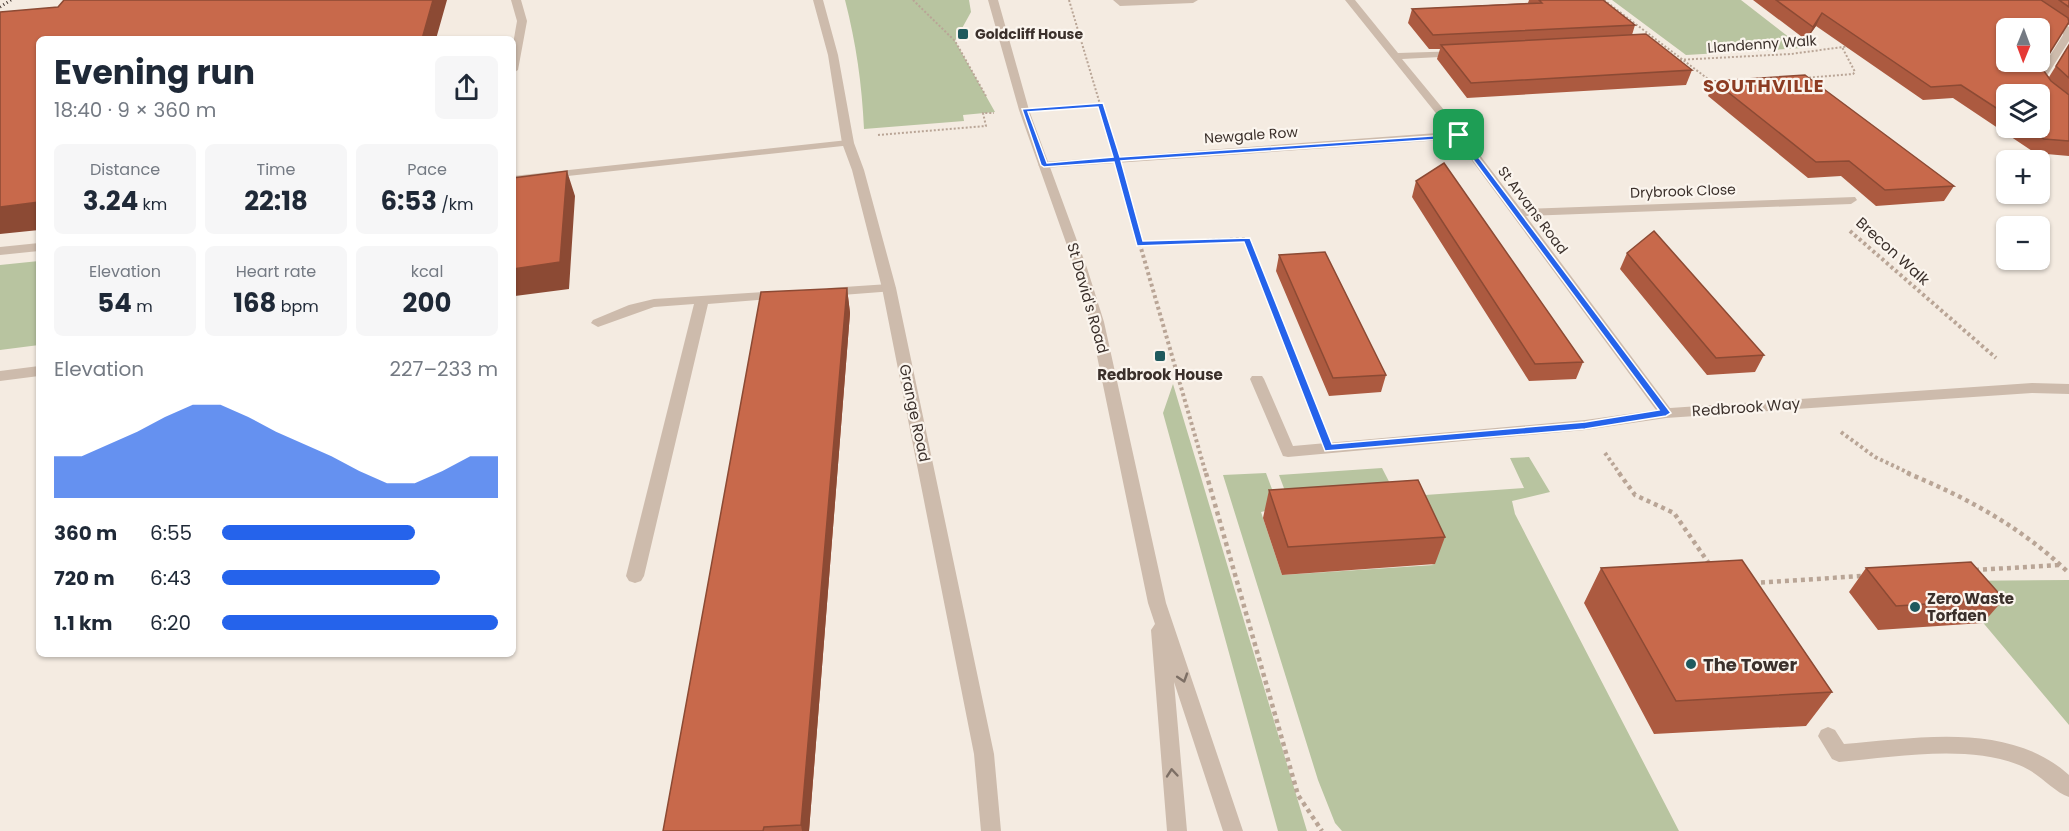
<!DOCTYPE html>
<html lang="en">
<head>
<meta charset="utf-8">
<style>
	:root { --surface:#fff; --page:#f6f6f7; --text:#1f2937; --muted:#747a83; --accent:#2563eb }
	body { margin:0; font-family:Poppins,sans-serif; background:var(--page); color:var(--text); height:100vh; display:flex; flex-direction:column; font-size:22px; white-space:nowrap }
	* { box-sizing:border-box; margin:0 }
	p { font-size:20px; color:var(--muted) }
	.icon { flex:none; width:33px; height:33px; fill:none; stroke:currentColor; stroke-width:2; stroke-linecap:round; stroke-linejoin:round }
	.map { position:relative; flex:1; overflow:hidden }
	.panel { position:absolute; left:36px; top:36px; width:480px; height:621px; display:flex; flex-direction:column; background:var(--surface); border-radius:9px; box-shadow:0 2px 4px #0004 }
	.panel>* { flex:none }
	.needle { width:39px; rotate:181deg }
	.buttons { position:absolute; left:1996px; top:18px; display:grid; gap:12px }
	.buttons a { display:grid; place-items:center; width:54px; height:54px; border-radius:9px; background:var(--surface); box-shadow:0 2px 4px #0004; font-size:30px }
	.pin { position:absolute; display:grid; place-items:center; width:51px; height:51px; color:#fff; margin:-26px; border-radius:12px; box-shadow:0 3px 9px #0006 }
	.round { display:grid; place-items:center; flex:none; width:63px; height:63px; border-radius:9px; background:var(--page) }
	.head { display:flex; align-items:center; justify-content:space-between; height:102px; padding:0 18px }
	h1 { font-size:33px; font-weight:700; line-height:45px }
	.metrics { display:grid; grid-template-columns:repeat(3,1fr); gap:9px; height:102px; padding:6px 18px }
	.metrics div { display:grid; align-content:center; border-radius:9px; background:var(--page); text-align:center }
	.metrics b { font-size:26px; font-weight:700 }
	.metrics small { font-size:16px; font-weight:400 }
	.metrics p { font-size:16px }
	.chart { height:168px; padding:12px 18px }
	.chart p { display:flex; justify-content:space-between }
	.chart svg { width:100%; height:108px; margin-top:6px; fill:var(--accent); opacity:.7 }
	ul { padding:0 18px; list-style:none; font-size:20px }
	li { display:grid; grid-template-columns:96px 72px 1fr; align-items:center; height:45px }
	li i { height:15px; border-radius:8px; background:var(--accent) }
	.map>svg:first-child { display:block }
	.green { fill:#b8c4a0 }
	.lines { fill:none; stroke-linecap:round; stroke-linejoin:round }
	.path-far2 { stroke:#b9a596; stroke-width:2; stroke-dasharray:2 2; stroke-linecap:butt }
	.path-far1 { stroke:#b9a596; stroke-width:4; stroke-dasharray:3 3; stroke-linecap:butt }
	.path { stroke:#b9a596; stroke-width:4.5; stroke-dasharray:4 4; stroke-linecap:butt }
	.service { fill:#cdbbac; fill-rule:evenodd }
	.minor { fill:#cdbbac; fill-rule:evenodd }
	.tertiary { fill:#cdbbac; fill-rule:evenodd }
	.rail { stroke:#3b302b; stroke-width:3; stroke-dasharray:1 3; stroke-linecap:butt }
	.wall { fill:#ac5a40; fill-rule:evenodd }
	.shaded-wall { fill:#8c4a34 }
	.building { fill:#c8694b; stroke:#8c4a34; stroke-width:1.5; fill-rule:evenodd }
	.oneway { stroke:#7d6f65 }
	.route { fill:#2563eb; stroke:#fff; stroke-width:1.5; fill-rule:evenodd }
	.poi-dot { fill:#1f5a5e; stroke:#fbf5ee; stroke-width:2 }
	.labels { text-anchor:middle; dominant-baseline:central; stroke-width:4.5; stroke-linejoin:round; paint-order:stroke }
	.far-poi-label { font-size:14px; font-weight:bold; fill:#3b302b; stroke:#fbf5ee; text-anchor:start }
	.far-street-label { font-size:14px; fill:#3b302b; stroke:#fbf5ee }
	.street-label { font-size:15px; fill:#3b302b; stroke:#fbf5ee }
	.poi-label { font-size:15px; font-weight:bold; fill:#3b302b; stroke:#fbf5ee }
	.far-district-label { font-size:18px; font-weight:bold; letter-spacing:1.5px; fill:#8c3b22; stroke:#fbf5ee }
	.near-poi-label { font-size:18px; font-weight:bold; fill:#3b302b; stroke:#fbf5ee; text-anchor:start }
</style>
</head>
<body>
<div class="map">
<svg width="2069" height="831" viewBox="0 0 2069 831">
	<rect width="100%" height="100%" fill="#f4ebe1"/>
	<path class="green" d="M 845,0 L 969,0 L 971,12 L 955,41 L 995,112 L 963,115 L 964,121 L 864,129 C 862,84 856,43 845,0 Z
		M 1612,0 L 1741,0 L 1803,48 L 1686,55 Z
		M 39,261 L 39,345 L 0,350 L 0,265 Z
		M 1173,384 L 1307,831 L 1278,831 L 1163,413 Z
		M 1529,457 L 1550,492 L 1512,501 L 1515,514 L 1679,831 L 1342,831 L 1335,823 L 1318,780 L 1223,475 L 1266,473 L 1279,508 L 1261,512 L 1282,575 L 1434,565 L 1294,515 L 1279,475 L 1382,468 L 1397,497 L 1524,488 L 1510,458 Z
		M 2069,580 L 2069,725 L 1948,581 Z"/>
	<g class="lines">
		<path class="path-far2" d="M 913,0 L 955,41 L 986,96
			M 1069,0 L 1108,131
			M 1604,0 L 1716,85
			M 1676,60 L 1791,54 L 1850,46
			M 1805,78 L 1853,74 L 1855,72 L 1842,47
			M 1055,108 L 1100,105
			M 878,135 L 986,126 L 983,113 L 994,113
			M 1124,188 L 1129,204"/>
		<path class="path-far1" d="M 1128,203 L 1206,474
			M 1850,231 L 1996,358
			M 1140,244 L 1247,239 L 1316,417
			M 1841,432 L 1875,457 L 1911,474
			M 1605,453 L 1620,474"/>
		<path class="path" d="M 1206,473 L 1298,795 L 1322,831
			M 1619,473 L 1635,495 L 1674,513 L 1710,565
			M 1907,473 C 1968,498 2021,527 2069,573
			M 1975,570 L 2061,565
			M 1753,583 L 1862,576"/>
		<path class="service" d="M 511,0 L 521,0 L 527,21 L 518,70 L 513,73 L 513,44 L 517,21 Z
			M 848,140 L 854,143 L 852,145 L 513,182 L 513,176 Z
			M 39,243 L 39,251 L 0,255 L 0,247 Z
			M 889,284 L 896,288 L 894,291 L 829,296 L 822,292 L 829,288 Z
			M 778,291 L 783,292 L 785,295 L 783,298 L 708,304 L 644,576 L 641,581 L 635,583 L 629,581 L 626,576 L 694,304 L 654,307 L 598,327 L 591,323 L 593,320 L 629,305 L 654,299 Z
			M 39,366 L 39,376 L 0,381 L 0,371 Z
			M 1828,727 L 1835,730 L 1844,744 C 1918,738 2009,721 2069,775 L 2069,797 C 2052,791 2040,773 2019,765 C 1967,744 1894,757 1839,762 L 1832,759 L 1818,736 L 1821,730 Z"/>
		<path class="minor" d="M 813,0 L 823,0 L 838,55 L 854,143 L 864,170 L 896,288 L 994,754 L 1001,831 L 981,831 L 974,754 L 882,288 L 852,170 L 842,143 L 828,55 Z
			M 1113,0 L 1198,0 L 1193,3 L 1120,6 Z
			M 1345,0 L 1355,0 L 1398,53 L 1462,51 L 1462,55 L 1459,56 L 1402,59 L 1463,133 L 1521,209 L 1855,197 L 1857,200 L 1851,204 L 1526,216 L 1670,408 L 2032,383 L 2069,384 L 2069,394 L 2032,393 L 1666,418 L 1585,430 L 1288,457 L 1283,456 L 1250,379 L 1252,376 L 1262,376 L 1264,379 L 1293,446 L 1585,420 L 1656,410 L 1456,139 L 1044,168 L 1038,165 L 1044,162 L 1451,132 Z
			M 2020,0 L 2031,0 L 2069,27 L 2069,41 L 2045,79 L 2052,89 L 2069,104 L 2069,113 L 2044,93 L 2035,79 L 2063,35 L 2062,30 Z"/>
		<path class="tertiary" d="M 988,0 L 998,0 L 1029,110 L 1087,268 L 1104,322 L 1166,603 L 1243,831 L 1223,831 L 1174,682 L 1187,831 L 1167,831 L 1151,630 L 1155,624 L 1148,603 L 1090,322 L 1075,268 L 1019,110 Z"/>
		<path class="rail" d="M 0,7 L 11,0"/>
	</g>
	<path class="wall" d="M 1529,0 L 1603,0 L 1635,25 L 1632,35 L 1692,70 L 1686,85 L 1467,98 L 1437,59 L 1440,49 L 1429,49 L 1408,23 L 1412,9 L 1528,3 Z
		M 1753,0 L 2069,0 L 2069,25 L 2067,24 L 2041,67 L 2049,77 L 2069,45 L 2069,156 L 2035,153 L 1953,98 L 1923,100 L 1816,26 L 1806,40 ZM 2007,94 L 2040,128 L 2007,128 Z
		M 1714,81 L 1954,186 L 1944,201 L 1876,206 L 1841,176 L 1808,178 L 1708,96 Z
		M 1416,181 L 1583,362 L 1576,379 L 1529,381 L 1412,197 Z
		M 1627,253 L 1764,355 L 1755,372 L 1707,375 L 1620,269 Z
		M 1279,255 L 1386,375 L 1381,392 L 1329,396 L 1276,271 Z
		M 847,288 L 850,313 L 809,831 L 663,831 Z
		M 1269,490 L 1445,537 L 1435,564 L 1282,575 L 1263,518 Z
		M 1601,568 L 1832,692 L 1806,726 L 1654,734 L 1584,603 Z
		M 1866,568 L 2004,599 L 1983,623 L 1878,630 L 1849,592 Z"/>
	<path class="shaded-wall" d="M 433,0 L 447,0 L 436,39 L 422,39 Z
		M 1822,13 L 1816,26 L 1806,40 L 1813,27 Z
		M 567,171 L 575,196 L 569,289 L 515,296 L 513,309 L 513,269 Z
		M 39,202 L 39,230 L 0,234 L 0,207 Z
		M 847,288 L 850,313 L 809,831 L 802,831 L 801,825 Z"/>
	<path class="building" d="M 64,0 L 433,0 L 422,39 L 39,39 L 39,202 L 0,207 L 0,12 L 58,7 Z
		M 1539,0 L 1603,0 L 1635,25 L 1433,35 L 1412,9 L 1542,3 Z
		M 1776,0 L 2041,0 L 2068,18 L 2069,22 L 2041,67 L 2051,81 L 2069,95 L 2069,141 L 2044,139 L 2026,128 L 2040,128 L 2040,94 L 2007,94 L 2007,115 L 1961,85 L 1931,87 L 1822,13 L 1813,27 ZM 2007,28 L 2040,28 L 2040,62 L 2007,62 Z
		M 2059,0 L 2069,0 L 2069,7 Z
		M 1646,34 L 1692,70 L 1471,83 L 1441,45 Z
		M 2069,45 L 2069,78 L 2056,66 Z
		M 1805,75 L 1954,186 L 1885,190 L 1849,161 L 1816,162 L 1714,81 Z
		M 1444,163 L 1583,362 L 1535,364 L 1416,181 Z
		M 567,171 L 560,262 L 513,269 L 513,178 Z
		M 1654,231 L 1764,355 L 1716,358 L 1627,253 Z
		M 1325,252 L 1386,375 L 1333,378 L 1279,255 Z
		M 847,288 L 801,825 L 764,827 L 763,831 L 663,831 L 761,292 Z
		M 1418,480 L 1445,537 L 1288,547 L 1269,490 Z
		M 1742,560 L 1832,692 L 1676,701 L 1601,568 Z
		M 1971,562 L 2004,599 L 1896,606 L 1866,568 Z"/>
	<defs><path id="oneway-chevron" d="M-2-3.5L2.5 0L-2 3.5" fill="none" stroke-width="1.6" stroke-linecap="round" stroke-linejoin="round" transform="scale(1.5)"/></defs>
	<g class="oneway">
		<use href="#oneway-chevron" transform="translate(1183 678) rotate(72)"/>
		<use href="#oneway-chevron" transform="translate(1172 773) rotate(-95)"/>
	</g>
	<path class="route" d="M 1103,103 L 1120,157 L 1461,134 L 1671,413 L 1666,416 L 1585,429 L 1325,451 L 1244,242 L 1137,246 L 1114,162 L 1044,167 L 1041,165 L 1022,109 ZM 1098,107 L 1113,157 L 1047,163 L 1028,112 ZM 1457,138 L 1659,410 L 1585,422 L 1332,444 L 1250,238 L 1143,241 L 1121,161 Z"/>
	<g class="poi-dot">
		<rect x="957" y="28" width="12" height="12" rx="3"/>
		<rect x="1154" y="350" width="12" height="12" rx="3"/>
		<circle cx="1915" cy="607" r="6"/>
		<circle cx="1691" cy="664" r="6"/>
	</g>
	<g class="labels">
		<g class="far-poi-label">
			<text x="975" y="34">Goldcliff House</text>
		</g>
		<g class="far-street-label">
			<text transform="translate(1762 44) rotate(-4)">Llandenny Walk</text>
			<text transform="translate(1251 135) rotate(-4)">Newgale Row</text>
			<text transform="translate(1683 191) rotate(-2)">Drybrook Close</text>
			<text transform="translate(1533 210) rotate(53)">St Arvans Road</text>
		</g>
		<g class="street-label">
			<text transform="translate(1893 251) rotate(42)">Brecon Walk</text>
			<text transform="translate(1088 298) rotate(74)">St David's Road</text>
			<text transform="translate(1746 407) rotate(-4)">Redbrook Way</text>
			<text transform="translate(915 413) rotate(78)">Grange Road</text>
		</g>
		<g class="poi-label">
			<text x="1160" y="374">Redbrook House</text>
			<text x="1927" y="598" text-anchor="start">Zero Waste<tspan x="1927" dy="17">Torfaen</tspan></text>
		</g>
		<g class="far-district-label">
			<text x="1764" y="85">SOUTHVILLE</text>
		</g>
		<g class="near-poi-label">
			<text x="1703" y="664">The Tower</text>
		</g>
	</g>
</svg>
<div class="buttons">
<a><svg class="needle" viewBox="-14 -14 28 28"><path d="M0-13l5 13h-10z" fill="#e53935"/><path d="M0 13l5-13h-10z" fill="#747a83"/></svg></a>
<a><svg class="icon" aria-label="layers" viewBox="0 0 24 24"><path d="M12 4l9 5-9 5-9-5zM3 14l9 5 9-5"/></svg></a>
<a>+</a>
<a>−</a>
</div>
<div class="pin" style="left:1459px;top:135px;background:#1e9e55"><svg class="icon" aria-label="arrive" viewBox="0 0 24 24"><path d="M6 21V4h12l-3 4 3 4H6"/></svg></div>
<section class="panel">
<div class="head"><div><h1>Evening run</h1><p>18:40 · 9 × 360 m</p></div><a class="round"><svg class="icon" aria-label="share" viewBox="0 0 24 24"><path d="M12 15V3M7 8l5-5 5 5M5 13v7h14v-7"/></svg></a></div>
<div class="metrics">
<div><p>Distance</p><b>3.24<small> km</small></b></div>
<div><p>Time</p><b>22:18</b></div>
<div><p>Pace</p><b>6:53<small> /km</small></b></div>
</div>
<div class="metrics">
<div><p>Elevation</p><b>54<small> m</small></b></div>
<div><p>Heart rate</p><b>168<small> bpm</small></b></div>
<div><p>kcal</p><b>200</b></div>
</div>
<div class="chart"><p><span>Elevation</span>227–233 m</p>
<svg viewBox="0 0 160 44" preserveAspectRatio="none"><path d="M0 44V27L10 27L20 22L30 17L40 11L50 6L60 6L70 11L80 17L90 22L100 27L110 33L120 38L130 38L140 33L150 27L160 27V44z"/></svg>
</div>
<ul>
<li><b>360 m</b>6:55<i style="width:70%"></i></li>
<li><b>720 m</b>6:43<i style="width:79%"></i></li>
<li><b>1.1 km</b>6:20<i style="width:100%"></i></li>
</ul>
</section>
</div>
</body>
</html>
